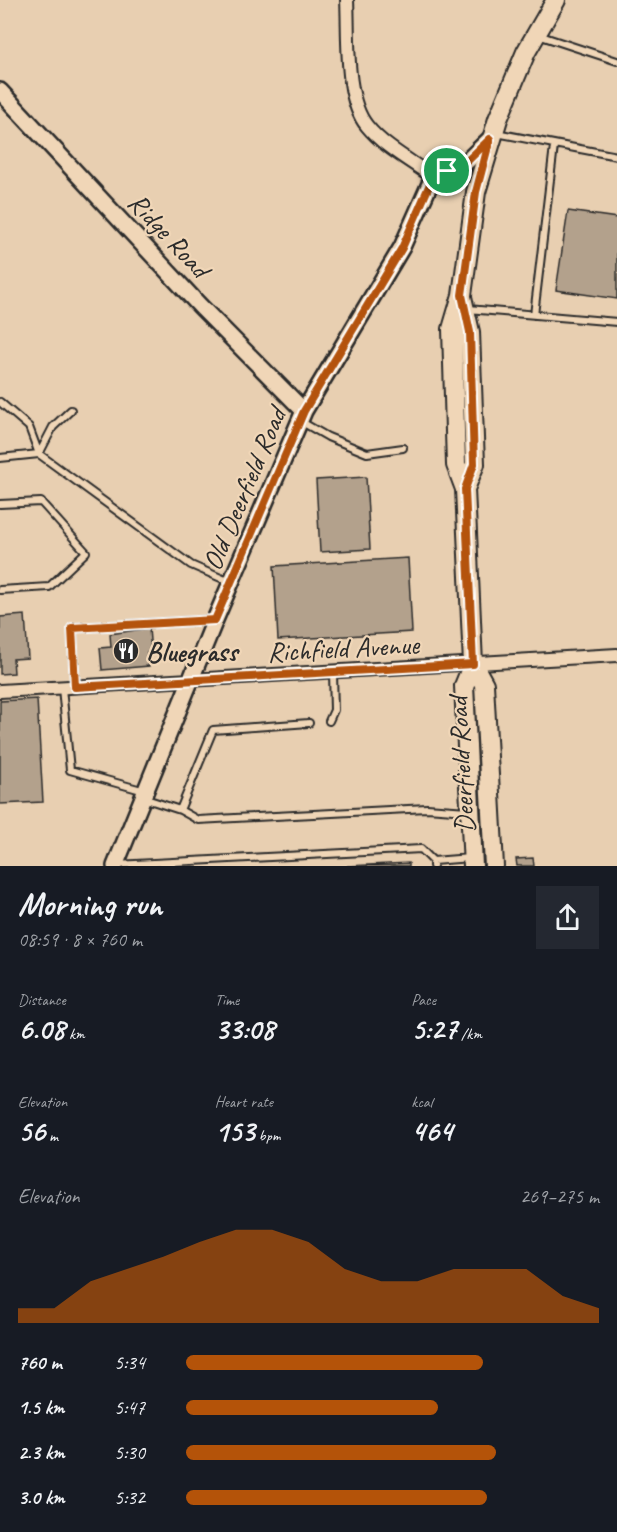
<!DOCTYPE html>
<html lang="en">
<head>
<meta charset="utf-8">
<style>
	:root { --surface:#171b24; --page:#242831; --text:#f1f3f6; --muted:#9ea1a6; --accent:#b45309 }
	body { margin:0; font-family:Caveat,sans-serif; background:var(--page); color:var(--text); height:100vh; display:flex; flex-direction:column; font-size:22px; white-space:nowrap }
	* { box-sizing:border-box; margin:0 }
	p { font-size:20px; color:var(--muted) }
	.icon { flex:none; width:33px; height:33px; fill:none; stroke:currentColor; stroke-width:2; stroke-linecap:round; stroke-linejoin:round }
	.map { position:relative; height:866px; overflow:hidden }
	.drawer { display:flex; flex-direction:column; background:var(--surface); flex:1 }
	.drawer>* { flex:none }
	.pin { position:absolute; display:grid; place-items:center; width:51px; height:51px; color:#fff; margin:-26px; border:3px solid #fff; border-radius:50%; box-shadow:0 2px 6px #0007 }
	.round { display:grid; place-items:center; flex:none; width:63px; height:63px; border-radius:0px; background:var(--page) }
	.overview { display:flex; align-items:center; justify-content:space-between; height:102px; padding:0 18px }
	h1 { font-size:33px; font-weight:700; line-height:45px }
	.stats { display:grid; grid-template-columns:repeat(3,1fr); gap:9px; height:102px; padding:6px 18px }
	.stats div { display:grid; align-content:center }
	.stats b { font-size:30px; font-weight:700 }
	.stats small { font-size:16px; font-weight:400 }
	.stats p { font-size:16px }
	.chart { height:168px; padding:12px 18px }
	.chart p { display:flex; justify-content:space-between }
	.chart svg { width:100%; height:108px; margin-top:6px; fill:var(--accent); opacity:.7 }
	ul { padding:0 18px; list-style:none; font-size:20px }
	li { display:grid; grid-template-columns:96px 72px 1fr; align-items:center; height:45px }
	li i { height:15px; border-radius:8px; background:var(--accent) }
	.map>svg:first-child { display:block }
	.building { fill:#b3a18c; stroke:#2b2b2b; stroke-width:1.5 }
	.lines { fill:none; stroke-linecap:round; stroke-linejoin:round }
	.service-casing { stroke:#2b2b2b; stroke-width:10 }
	.minor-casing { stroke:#2b2b2b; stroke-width:16 }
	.tertiary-casing { stroke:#2b2b2b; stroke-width:20 }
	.secondary-casing { stroke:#2b2b2b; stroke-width:22 }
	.service { stroke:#f0d6b7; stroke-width:6 }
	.minor { stroke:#f0d6b7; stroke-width:12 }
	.tertiary { stroke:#f0d6b7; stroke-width:15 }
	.secondary { stroke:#f0d6b7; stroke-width:18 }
	.route-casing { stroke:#fff; stroke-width:12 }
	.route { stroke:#b45309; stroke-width:8 }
	.labels { text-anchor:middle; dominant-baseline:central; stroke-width:4.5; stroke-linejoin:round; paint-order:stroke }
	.street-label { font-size:28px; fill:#2b2b2b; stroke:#f0d6b7 }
	.poi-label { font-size:28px; font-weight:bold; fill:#2b2b2b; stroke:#f0d6b7; text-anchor:start }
</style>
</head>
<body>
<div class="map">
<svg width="617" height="866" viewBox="0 0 617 866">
	<rect width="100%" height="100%" fill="#e8cfb1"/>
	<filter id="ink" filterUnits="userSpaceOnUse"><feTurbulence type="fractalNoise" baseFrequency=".0167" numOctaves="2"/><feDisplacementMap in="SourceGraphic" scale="12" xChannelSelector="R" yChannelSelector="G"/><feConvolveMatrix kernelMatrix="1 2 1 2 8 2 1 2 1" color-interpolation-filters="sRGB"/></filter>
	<g filter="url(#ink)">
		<path class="building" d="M 568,211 L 617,218 L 617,299 L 556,290 Z
			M 366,477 L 370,549 L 320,552 L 316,480 Z
			M 408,558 L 412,632 L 278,640 L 274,566 Z
			M 25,615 L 28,658 L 13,659 L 14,673 L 0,674 L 0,617 Z
			M 149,628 L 151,653 L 147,653 L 149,666 L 102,670 L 100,648 L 111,647 L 110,634 Z
			M 37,699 L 43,802 L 0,804 L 0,701 Z
			M 533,858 L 534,866 L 517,866 L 516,859 Z
			M 409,863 L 409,866 L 347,866 Z"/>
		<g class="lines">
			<g class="service-casing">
				<path id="service" d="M 538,35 L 617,61
					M 496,133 L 617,156
					M 468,309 L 617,322
					M 534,315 L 554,146
					M 0,402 L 29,427 L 39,454
					M 300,421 L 328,437 L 367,453 L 403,448
					M 39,454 L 53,427 L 71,410
					M 0,458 L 39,454 L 191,565 L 230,582
					M 0,504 L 41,502 L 86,552 L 49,587 L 0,590
					M 75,686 L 72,628 L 213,620
					M 62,688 L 70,770 L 145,791
					M 329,721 L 334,710 L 333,673
					M 143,798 L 180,810 L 198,820 L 427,808 L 467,811
					M 180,810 L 213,730 L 309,723
					M 116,865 L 421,849 L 433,861
					M 433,866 L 433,861 L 470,858"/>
			</g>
			<g class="minor-casing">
				<path id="minor" d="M 347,0 C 349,36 344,98 367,126 C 384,147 411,161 433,177
					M 0,691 L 617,655"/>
			</g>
			<g class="tertiary-casing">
				<path id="tertiary" d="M 0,91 L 200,306 L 304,411
					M 115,866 L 215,620 L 304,411 L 402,247 L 433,177 L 462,166 L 490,139"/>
			</g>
			<g class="secondary-casing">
				<path id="secondary" d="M 462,297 L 470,332 L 475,464 L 465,489
					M 473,664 L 484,684 L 494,866
					M 473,866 L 464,686 L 473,664 L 465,489 L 456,465 L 452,329 L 462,295 L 476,192 L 498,119 L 526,52 L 556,0"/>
			</g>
			<use href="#service" class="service"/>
			<use href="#minor" class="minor"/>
			<use href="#tertiary" class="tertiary"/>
			<use href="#secondary" class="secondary"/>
		</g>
	</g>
	<g class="lines" filter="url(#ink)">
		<g class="route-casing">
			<path id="route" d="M 490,139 L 476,192 L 462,295 L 470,332 L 474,464 L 465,489 L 473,664 L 75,687 L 72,628 L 215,620 L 304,411 L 402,248 L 433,177 L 462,166 Z"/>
		</g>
		<use href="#route" class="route"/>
	</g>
	<defs>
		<g id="restaurant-disc" transform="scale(1.35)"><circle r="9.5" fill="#2b2b2b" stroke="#f0d6b7"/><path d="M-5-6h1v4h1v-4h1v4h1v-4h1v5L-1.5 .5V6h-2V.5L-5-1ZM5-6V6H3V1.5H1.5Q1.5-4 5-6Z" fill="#fff"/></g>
	</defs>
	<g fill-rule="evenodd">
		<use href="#restaurant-disc" x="126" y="651"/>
	</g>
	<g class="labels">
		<g class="street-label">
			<text transform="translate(169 235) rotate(47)">Ridge Road</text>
			<text transform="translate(244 489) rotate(-67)">Old Deerfield Road</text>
			<text transform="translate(343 648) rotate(-3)">Richfield Avenue</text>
			<text transform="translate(461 765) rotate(-93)">Deerfield Road</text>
		</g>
		<g class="poi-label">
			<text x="146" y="651">Bluegrass</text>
		</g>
	</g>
</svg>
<div class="pin" style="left:447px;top:171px;background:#1e9e55"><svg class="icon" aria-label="arrive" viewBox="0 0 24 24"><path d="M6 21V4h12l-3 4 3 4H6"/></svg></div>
</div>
<section class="drawer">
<div class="overview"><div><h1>Morning run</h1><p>08:59 · 8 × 760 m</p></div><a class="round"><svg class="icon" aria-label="share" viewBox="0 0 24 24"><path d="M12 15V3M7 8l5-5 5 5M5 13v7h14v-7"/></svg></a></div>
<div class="stats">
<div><p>Distance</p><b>6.08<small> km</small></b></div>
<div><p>Time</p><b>33:08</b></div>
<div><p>Pace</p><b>5:27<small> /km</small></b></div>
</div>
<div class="stats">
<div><p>Elevation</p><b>56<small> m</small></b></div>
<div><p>Heart rate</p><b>153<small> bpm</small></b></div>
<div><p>kcal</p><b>464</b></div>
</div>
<div class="chart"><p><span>Elevation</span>269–275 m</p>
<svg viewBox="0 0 160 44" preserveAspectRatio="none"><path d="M0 44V38L10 38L20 27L30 22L40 17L50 11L60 6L70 6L80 11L90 22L100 27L110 27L120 22L130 22L140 22L150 33L160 38V44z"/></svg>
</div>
<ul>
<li><b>760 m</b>5:34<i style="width:72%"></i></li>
<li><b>1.5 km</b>5:47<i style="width:61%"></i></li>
<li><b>2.3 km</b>5:30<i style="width:75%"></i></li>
<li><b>3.0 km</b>5:32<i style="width:73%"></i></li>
</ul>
</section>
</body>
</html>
